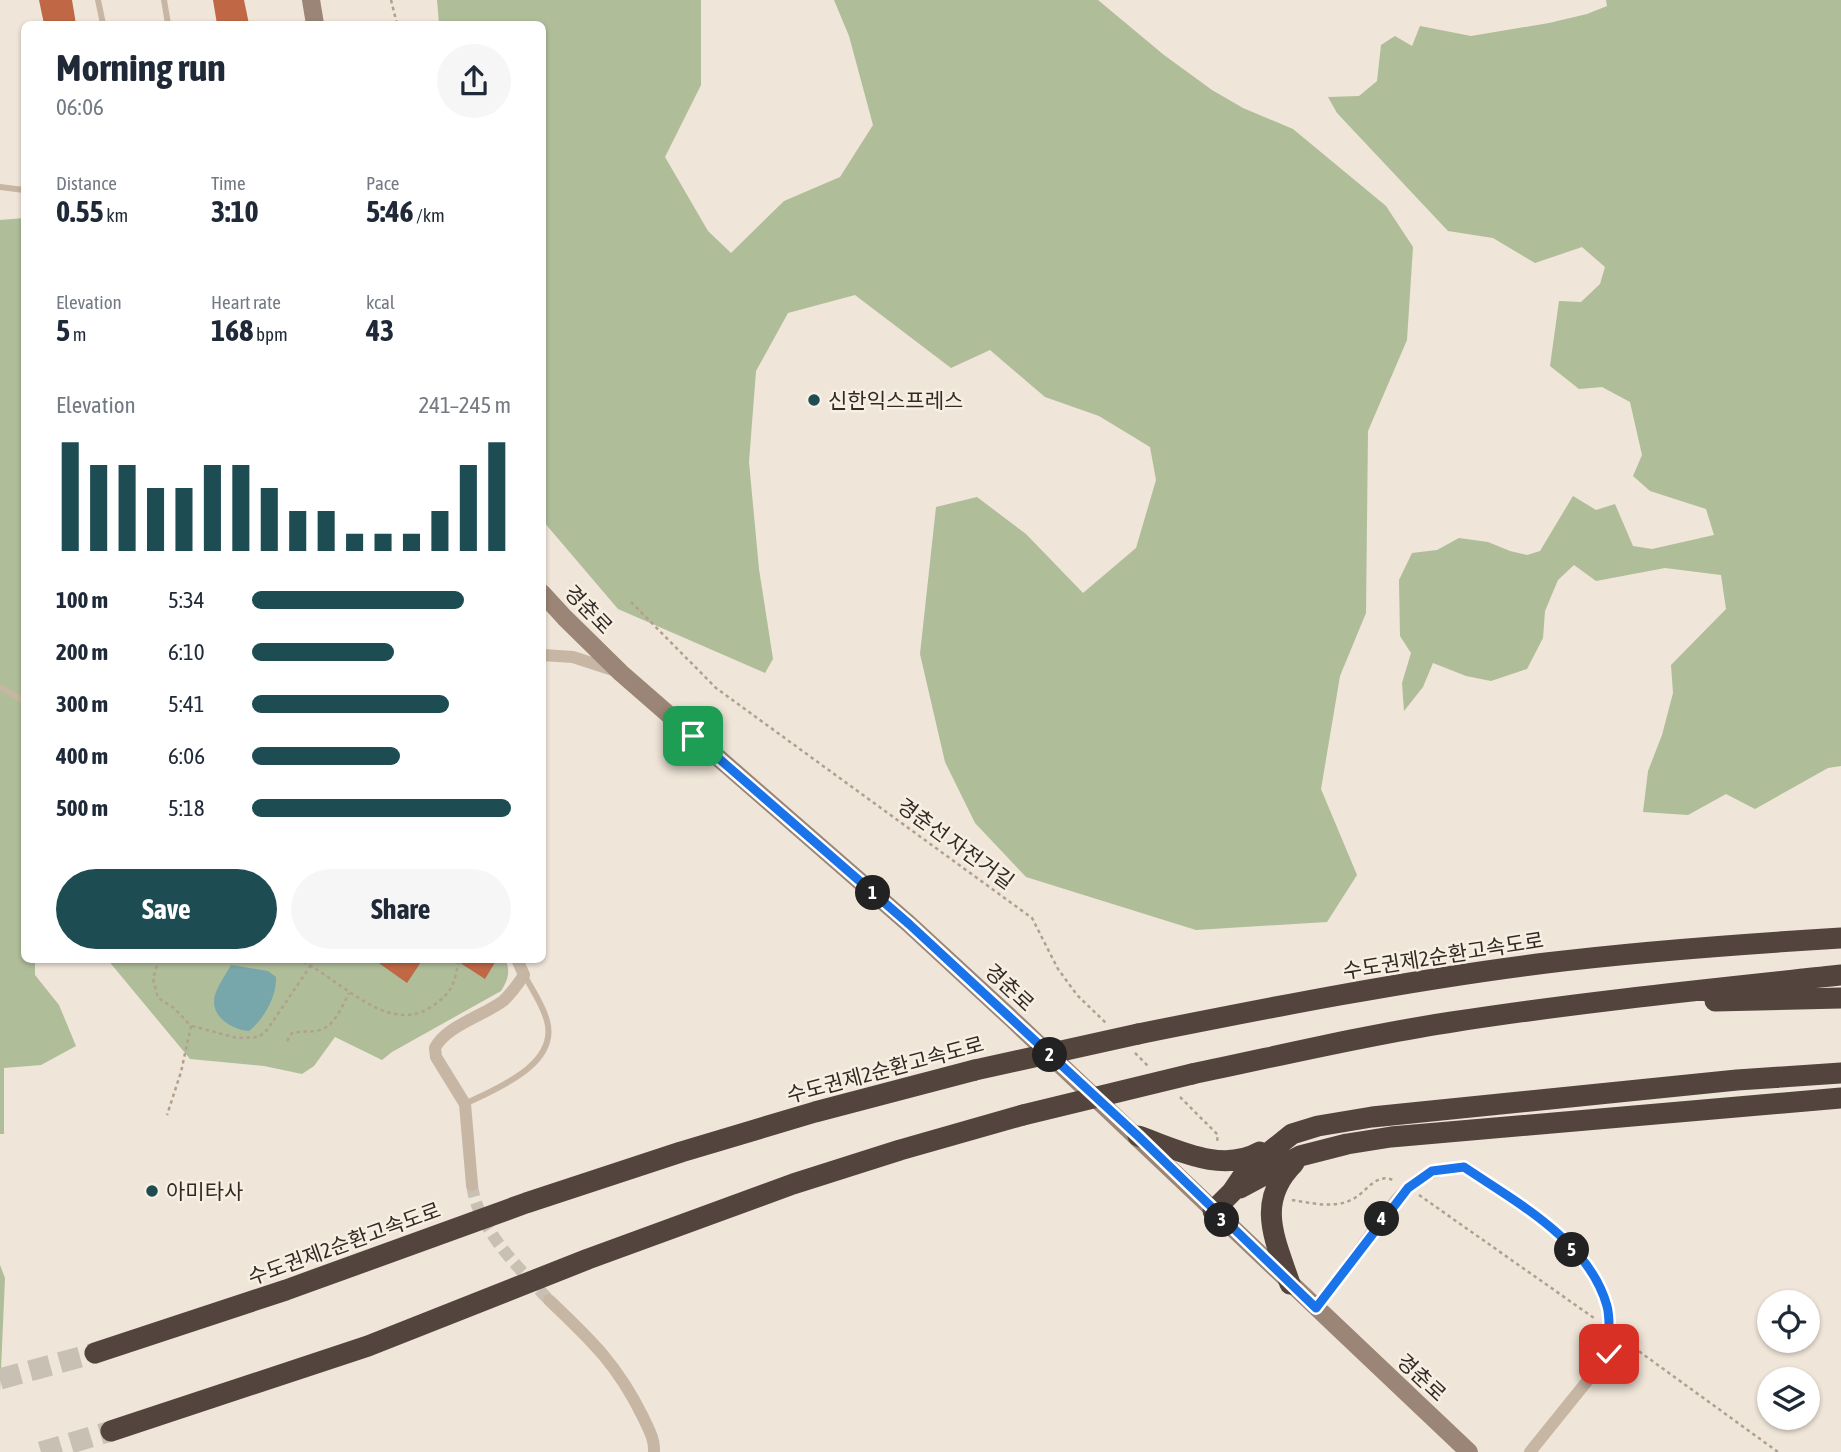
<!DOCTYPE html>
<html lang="en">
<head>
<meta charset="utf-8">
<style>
	:root { --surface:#fff; --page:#f6f6f7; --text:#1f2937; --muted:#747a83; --accent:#1d4c52 }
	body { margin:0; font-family:"Asap Condensed","Noto Sans KR",sans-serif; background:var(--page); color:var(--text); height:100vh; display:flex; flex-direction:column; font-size:26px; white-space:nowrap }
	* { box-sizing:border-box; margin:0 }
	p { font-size:23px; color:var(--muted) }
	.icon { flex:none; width:38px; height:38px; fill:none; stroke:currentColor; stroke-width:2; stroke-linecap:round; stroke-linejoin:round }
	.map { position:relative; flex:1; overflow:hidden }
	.side { position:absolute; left:21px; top:21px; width:525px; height:942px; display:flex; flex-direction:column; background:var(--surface); border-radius:10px; box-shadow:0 2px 5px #0004 }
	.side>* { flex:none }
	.controls { position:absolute; left:1757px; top:1290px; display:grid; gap:14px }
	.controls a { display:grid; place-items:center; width:63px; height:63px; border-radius:50%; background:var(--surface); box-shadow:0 2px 5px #0004; font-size:35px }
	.pin { position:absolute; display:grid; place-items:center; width:60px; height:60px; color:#fff; margin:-30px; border-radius:14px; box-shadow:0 4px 10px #0006 }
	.km { position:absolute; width:35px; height:35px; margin:-18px; border-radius:50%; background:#222; color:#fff; font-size:19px; line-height:35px; text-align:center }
	.round { display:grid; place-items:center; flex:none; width:74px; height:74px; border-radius:37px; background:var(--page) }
	.overview { display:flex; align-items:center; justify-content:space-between; height:119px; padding:0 35px }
	h1 { font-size:38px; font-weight:700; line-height:52px }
	.figures { display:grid; grid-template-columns:repeat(3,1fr); gap:10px; height:119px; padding:7px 35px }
	.figures div { display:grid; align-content:center }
	.figures b { font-size:30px; font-weight:700 }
	.figures small { font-size:19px; font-weight:400 }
	.figures p { font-size:19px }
	.chart { height:196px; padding:14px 35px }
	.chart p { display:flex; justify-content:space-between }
	.chart svg { width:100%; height:126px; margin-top:7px; stroke:var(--accent); stroke-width:6 }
	.cta { display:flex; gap:14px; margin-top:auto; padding:14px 35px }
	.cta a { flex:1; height:80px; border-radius:42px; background:var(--accent); color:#fff; font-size:28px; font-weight:700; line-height:80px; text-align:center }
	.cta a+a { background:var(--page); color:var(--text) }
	ul { padding:0 35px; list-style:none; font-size:23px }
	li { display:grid; grid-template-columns:112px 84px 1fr; align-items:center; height:52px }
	li i { height:18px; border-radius:9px; background:var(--accent) }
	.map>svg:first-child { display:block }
	.green { fill:#afbd99 }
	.water { fill:#78a7ab }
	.building { fill:#c06845 }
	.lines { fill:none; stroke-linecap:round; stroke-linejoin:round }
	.street-tunnel { stroke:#c9c0b4; stroke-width:12; stroke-dasharray:12 6; stroke-linecap:butt }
	.highway-tunnel { stroke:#c9c0b4; stroke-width:21; stroke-dasharray:21 10; stroke-linecap:butt }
	.path { stroke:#b2a08f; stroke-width:2.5; stroke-dasharray:3.5 3.5; stroke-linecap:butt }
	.lane { stroke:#c7b6a4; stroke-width:6 }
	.street { stroke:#c7b6a4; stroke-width:12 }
	.secondary { stroke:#9a8576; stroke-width:18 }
	.highway { stroke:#53453d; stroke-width:21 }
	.highway-bridge { stroke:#53453d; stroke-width:21 }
	.route-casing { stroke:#fff; stroke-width:14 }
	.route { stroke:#1a73e8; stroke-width:9 }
	.poi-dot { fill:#1d4c52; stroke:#f8efe3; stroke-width:2.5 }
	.labels { text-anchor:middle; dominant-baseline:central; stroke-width:5; stroke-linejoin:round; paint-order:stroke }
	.poi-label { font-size:21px; fill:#322a26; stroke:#f8efe3; text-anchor:start }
	.street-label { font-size:21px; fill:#322a26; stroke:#f8efe3 }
</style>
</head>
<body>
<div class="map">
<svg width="1841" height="1452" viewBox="0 0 1841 1452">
	<rect width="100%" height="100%" fill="#efe5d8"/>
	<path class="green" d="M 437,0 L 701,0 L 701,85 L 665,157 L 708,231 L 731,253 L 784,201 L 840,177 L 873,125 L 849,36 L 834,0 L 1098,0 L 1164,55 L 1212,90 L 1243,108 L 1293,129 L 1386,206 L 1413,247 L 1407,340 L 1368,431 L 1366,613 L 1340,676 L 1321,789 L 1357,875 L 1327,922 L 1196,930 L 1026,877 L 975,823 L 945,762 L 920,654 L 936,507 L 977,497 L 1026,534 L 1083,593 L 1136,548 L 1156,480 L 1150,447 L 1099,416 L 1045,397 L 990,350 L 951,368 L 855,295 L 788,313 L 756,371 L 749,462 L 759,569 L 773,659 L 765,673 L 618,609 L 543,521 L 542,24 L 439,24 Z
		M 1606,0 L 1841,0 L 1841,766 L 1828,768 L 1755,809 L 1726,794 L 1688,815 L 1643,812 L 1648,771 L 1662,735 L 1673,693 L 1671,665 L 1726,609 L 1721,575 L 1665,568 L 1596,581 L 1574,565 L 1558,580 L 1545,611 L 1543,638 L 1527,669 L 1491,681 L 1466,676 L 1433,663 L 1423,687 L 1404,711 L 1402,683 L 1411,653 L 1400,636 L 1399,580 L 1412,553 L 1437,550 L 1459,538 L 1488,542 L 1510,551 L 1527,555 L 1540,551 L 1573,496 L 1596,510 L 1615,504 L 1633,546 L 1652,549 L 1714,535 L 1706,509 L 1650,491 L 1633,476 L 1642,455 L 1630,402 L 1602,387 L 1579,389 L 1550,366 L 1559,301 L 1581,302 L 1600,284 L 1605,267 L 1582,247 L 1535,263 L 1493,238 L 1448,231 L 1337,113 L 1328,97 L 1359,96 L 1377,81 L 1381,45 L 1395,36 L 1412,46 L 1420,26 L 1471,36 L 1549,23 L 1587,14 L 1607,6 Z
		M 24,218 L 24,959 L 35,959 L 35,975 L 59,1005 L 76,1046 L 41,1065 L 4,1068 L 4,1134 L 0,1134 L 0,220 Z
		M 107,959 L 505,959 C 511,971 508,980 501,991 L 392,1052 L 382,1060 L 335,1037 L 314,1066 L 302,1074 L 264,1066 L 190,1059 Z
		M 0,1265 L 5,1278 L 0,1392 Z"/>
	<path class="water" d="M 231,965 L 268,971 L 276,977 C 277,996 264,1019 249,1031 C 232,1030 209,1016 215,995 C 218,985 226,974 231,965 Z"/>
	<path class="building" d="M 39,0 L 72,0 L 76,24 L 44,24 Z
		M 213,0 L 244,0 L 249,24 L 217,24 Z
		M 373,959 L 423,959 L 407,983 Z
		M 454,959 L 497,959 L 485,979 Z"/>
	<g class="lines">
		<path class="street-tunnel" d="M 472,1185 C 478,1230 519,1268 549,1300"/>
		<path class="highway-tunnel" d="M 0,1379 L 95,1353
			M 41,1452 L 111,1431"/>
		<path class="path" d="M 391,0 L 397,24
			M 631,602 L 716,688 L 1032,918 L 1058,969 L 1077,995 L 1106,1023
			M 159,959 L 153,979 L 158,998 L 174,1008 L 191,1026 L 181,1072 L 167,1115
			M 297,959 C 336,974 386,1037 431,1007 C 453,992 454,985 459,959
			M 322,959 L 332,960
			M 192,1026 L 237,1038 L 259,1037 L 267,1030 L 311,965
			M 287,1041 L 292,1033 C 300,1031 307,1032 315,1031 C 334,1029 341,1008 349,993
			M 1135,1053 L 1148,1066
			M 1180,1097 L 1218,1135 L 1217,1141
			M 1419,1195 L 1594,1318
			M 1292,1200 C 1311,1203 1335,1209 1353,1199 C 1367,1192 1376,1171 1395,1181
			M 1622,1339 L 1778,1452"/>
		<path class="lane" d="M 98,0 L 103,24
			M 164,0 L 168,24
			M 0,187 L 24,190
			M 0,687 L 24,701
			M 465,1104 C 495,1089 559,1065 547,1021 C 543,1005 532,990 525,976"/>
		<path class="street" d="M 542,655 L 573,657 L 613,670
			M 472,1185 L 465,1104 L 436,1057 L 435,1048 C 446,1026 483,1016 503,1001 C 511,994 518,984 524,975 L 517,959
			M 549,1300 C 591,1340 617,1364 643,1417 C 648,1428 655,1439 654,1452
			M 1316,1308 L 1396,1200 C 1420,1174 1429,1171 1463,1167 C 1516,1202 1589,1241 1607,1306 C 1611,1320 1608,1339 1609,1354 L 1530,1452"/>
		<path class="secondary" d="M 311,0 L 315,24
			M 542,593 L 565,618 L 621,673 L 909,924 L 1013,1020 L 1469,1452"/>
		<path class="highway" d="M 1715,1001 L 1841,998
			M 1138,1034 C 1273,1007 1409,980 1546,963 C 1644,951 1742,944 1841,938
			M 1192,1074 C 1279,1056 1365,1035 1452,1022 C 1581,1002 1711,989 1841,975
			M 1138,1136 C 1176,1149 1221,1174 1260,1152
			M 1240,1188 L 1300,1156 L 1347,1144 L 1391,1137 L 1841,1098
			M 1213,1211 L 1232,1192 L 1247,1170 L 1292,1134 L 1318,1126 L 1372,1117 L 1737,1080 L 1841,1073
			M 1290,1284 C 1275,1239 1255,1202 1294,1163
			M 95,1353 L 286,1290 L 526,1203 L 681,1152 L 815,1112 L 975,1070
			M 111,1431 L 368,1346 L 588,1259 L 793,1184 L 900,1150 L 1023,1115"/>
		<path class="highway-bridge" d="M 975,1070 L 1138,1034
			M 1023,1115 L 1192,1074"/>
	</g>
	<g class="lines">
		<g class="route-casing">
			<path id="route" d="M 693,736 L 909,924 L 1138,1136 L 1316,1308 L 1408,1188 L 1432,1171 L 1464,1167 C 1516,1202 1589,1241 1607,1306 C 1611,1320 1608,1339 1609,1354"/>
		</g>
		<use href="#route" class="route"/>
	</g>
	<g class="poi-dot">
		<circle cx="814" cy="400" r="7"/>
		<circle cx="152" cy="1191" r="7"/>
	</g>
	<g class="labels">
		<g class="poi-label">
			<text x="828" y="400">신한익스프레스</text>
			<text x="166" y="1191">아미타사</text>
		</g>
		<g class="street-label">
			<text transform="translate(589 609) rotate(46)">경춘로</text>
			<text transform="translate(956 843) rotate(36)">경춘선 자전거길</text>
			<text transform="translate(1443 955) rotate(-9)">수도권제2순환고속도로</text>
			<text transform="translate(1010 987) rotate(43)">경춘로</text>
			<text transform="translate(885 1069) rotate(-15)">수도권제2순환고속도로</text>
			<text transform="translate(344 1243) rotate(-20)">수도권제2순환고속도로</text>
			<text transform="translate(1422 1377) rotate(43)">경춘로</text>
		</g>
	</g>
</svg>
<div class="controls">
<a><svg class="icon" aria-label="locate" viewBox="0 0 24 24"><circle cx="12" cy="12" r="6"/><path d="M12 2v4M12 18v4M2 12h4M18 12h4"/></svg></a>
<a><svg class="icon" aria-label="layers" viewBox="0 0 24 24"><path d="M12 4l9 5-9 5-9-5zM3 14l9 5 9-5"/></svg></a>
</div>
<div class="pin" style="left:693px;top:736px;background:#1e9e55"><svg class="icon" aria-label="arrive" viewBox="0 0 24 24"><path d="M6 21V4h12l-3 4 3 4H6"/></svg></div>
<div class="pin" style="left:1609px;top:1354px;background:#d93025"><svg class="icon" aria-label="check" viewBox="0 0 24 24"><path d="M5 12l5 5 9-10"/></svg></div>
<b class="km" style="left:873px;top:893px">1</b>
<b class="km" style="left:1050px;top:1055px">2</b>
<b class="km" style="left:1222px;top:1220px">3</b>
<b class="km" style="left:1382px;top:1219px">4</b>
<b class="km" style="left:1572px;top:1250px">5</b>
<section class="side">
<div class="overview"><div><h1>Morning run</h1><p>06:06</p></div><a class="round"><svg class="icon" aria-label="share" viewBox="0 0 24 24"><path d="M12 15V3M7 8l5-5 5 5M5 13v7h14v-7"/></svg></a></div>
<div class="figures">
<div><p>Distance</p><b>0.55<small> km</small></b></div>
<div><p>Time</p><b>3:10</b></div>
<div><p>Pace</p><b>5:46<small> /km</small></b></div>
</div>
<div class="figures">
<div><p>Elevation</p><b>5<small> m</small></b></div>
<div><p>Heart rate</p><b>168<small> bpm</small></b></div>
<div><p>kcal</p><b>43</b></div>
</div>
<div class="chart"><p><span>Elevation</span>241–245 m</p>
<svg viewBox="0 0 160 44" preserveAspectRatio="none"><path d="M5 44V6M15 44V14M25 44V14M35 44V22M45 44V22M55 44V14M65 44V14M75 44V22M85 44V30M95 44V30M105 44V38M115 44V38M125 44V38M135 44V30M145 44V14M155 44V6"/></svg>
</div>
<ul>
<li><b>100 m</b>5:34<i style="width:82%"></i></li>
<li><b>200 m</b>6:10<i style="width:55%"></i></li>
<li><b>300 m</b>5:41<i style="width:76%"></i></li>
<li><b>400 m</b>6:06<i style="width:57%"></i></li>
<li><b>500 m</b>5:18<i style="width:100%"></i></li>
</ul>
<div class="cta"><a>Save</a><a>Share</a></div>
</section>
</div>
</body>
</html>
